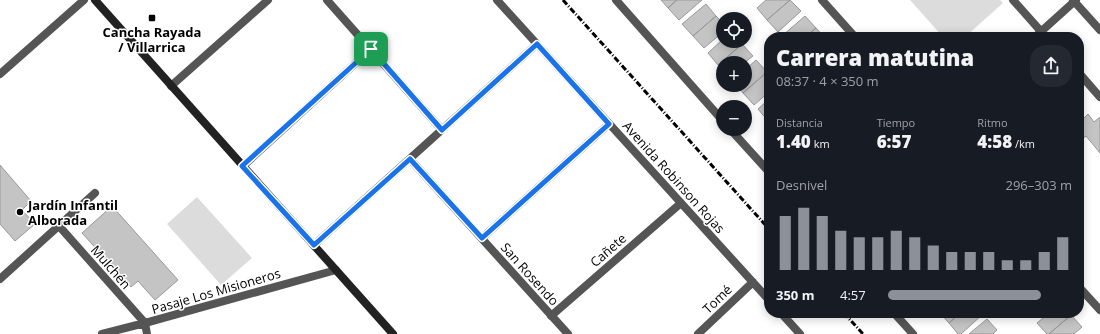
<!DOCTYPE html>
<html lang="es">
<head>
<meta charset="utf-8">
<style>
	:root { --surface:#171b24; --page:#242831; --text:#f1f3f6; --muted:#9ea1a6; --accent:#8c9099 }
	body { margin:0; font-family:"Open Sans",sans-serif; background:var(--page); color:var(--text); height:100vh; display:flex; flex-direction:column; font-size:15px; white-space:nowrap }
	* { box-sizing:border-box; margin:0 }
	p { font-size:13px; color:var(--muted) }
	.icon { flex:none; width:22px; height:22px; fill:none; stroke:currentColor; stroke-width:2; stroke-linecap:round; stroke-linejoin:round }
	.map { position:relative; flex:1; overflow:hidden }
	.sheet { position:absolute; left:764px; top:32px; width:320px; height:286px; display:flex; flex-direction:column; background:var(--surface); border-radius:16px; box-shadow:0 2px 10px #0003 }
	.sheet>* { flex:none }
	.controls { position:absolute; left:716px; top:12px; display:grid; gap:8px }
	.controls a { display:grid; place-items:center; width:36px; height:36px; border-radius:50%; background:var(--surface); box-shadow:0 2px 10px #0003; font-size:20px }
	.pin { position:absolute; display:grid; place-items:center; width:34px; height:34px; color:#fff; margin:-17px; border-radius:8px; box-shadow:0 2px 6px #0006 }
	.round { display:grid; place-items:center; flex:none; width:42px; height:42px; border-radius:16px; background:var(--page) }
	.summary { display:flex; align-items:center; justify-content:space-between; height:68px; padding:0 12px }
	h1 { font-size:22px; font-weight:800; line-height:30px }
	.stats { display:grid; grid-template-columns:repeat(3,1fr); gap:6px; height:68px; padding:4px 12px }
	.stats div { display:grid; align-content:center }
	.stats b { font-size:17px; font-weight:800 }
	.stats small { font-size:11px; font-weight:400 }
	.stats p { font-size:11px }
	.chart { height:112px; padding:8px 12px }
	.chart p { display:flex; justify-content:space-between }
	.chart svg { width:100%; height:72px; margin-top:4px; stroke:var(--accent); stroke-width:6 }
	ul { padding:0 12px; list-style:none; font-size:13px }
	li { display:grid; grid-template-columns:64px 48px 1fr; align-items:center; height:30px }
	li i { height:10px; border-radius:5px; background:var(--accent) }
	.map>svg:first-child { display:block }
	.green { fill:#dcdcdc }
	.building { fill:#c4c4c4; stroke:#999 }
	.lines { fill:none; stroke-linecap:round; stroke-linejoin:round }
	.street { stroke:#555; stroke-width:8 }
	.secondary { stroke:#222; stroke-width:8 }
	.rail { stroke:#000; stroke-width:3; stroke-dasharray:6 2 1 2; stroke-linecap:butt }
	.route-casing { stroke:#fff; stroke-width:8 }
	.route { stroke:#1a73e8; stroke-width:5 }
	.poi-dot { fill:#000; stroke:#fff; stroke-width:1.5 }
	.labels { text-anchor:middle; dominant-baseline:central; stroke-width:3; stroke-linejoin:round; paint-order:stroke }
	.poi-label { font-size:13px; font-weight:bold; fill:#000; stroke:#fff }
	.street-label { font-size:13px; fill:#000; stroke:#fff }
</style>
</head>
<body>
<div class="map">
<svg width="1100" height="334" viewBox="0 0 1100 334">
	<rect width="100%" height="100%" fill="#fff"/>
	<path class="green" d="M 910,0 L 1000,0 L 1003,3 L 965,37 L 943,37 Z
		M 197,197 L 252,258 L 221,285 L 167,224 Z"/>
	<path class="building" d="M 661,0 L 677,0 L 668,8 Z
		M 677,0 L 702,0 L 679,20 L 668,8 Z
		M 766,0 L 790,0 L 767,20 L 757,8 Z
		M 790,0 L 801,11 L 778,32 L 767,20 Z
		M 706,4 L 716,16 L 693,36 L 682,24 Z
		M 716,16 L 723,23 L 723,32 L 704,48 L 693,36 Z
		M 805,16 L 816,28 L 805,37 L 782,36 Z
		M 816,28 L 824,37 L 805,37 Z
		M 723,39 L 723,41 L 739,41 L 742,44 L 718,65 L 708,53 Z
		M 742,44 L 753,56 L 744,63 L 723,63 L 723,70 L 718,65 Z
		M 756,60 L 767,72 L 743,93 L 737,85 L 745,85 L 745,70 Z
		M 767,72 L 769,74 L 769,92 L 754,105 L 743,93 Z
		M 769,99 L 769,120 L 768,121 L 758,109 Z
		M 1079,114 L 1083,119 L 1088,114 L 1094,122 L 1100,117 L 1100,153 L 1086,136 L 1079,142 Z
		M 0,165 L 31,201 L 22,210 L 35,224 L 15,241 L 0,224 Z
		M 112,206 L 178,280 L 155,300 L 138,281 L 131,287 L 82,233 Z
		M 940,313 L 960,313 L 949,323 Z
		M 960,313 L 981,313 L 983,314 L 961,334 L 958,334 L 949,323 Z
		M 1049,313 L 1070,313 L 1071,315 L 1049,334 L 1047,334 L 1037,323 Z
		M 1071,315 L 1082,327 L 1074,334 L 1049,334 Z
		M 987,319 L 997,330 L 993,334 L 969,334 Z"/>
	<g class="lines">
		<path class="street" d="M 327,0 L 442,130
			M 497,0 L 769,300
			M 616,0 L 723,121
			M 822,0 L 855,37
			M 1013,0 L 1046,37
			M 1073,0 L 1100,30
			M 1035,37 L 1076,0
			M 1079,73 L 1100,97
			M 0,74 L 84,0
			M 171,86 L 268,0
			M 730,129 L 769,172
			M 410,159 L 568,334
			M 243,166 L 371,49
			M 59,226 L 145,323 L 147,334
			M 482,238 L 609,124
			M 314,245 L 537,44
			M 0,279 L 95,193
			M 1079,287 L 1100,310
			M 781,313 L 800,334
			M 894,313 L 913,334
			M 551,316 L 681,203
			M 102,334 L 145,323 L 336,270
			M 698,334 L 753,282"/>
		<path class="secondary" d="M 95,0 L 393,334"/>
		<path class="rail" d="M 563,0 L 769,229
			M 844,313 L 863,334"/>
	</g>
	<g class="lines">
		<g class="route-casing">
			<path id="route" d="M 537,44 L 609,124 L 482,238 L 410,159 L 314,245 L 242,166 L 371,49 L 442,130 Z"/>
		</g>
		<use href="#route" class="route"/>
	</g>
	<g class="poi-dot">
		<rect x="148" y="14" width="8" height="8" rx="2"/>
		<circle cx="20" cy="212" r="4"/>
	</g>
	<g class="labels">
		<g class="poi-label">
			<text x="152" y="32">Cancha Rayada<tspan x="152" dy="15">/ Villarrica</tspan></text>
			<text x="28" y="205" text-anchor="start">Jardín Infantil<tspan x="28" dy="15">Alborada</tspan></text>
		</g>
		<g class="street-label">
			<text transform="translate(674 177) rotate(48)">Avenida Robinson Rojas</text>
			<text transform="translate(608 250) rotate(-41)">Cañete</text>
			<text transform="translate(111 267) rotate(49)">Mulchén</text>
			<text transform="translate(530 274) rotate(48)">San Rosendo</text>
			<text transform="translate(216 291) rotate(-16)">Pasaje Los Misioneros</text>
			<text transform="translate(717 299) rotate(-44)">Tomé</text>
		</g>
	</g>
</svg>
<div class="controls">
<a><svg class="icon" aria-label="locate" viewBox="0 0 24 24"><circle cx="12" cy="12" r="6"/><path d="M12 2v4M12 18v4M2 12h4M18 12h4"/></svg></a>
<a>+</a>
<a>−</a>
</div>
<div class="pin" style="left:371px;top:49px;background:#1e9e55"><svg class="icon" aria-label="arrive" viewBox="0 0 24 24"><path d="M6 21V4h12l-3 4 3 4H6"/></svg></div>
<section class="sheet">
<div class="summary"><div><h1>Carrera matutina</h1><p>08:37 · 4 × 350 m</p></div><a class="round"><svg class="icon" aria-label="share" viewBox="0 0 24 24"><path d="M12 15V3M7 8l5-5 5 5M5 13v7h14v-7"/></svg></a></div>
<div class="stats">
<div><p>Distancia</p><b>1.40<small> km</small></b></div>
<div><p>Tiempo</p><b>6:57</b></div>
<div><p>Ritmo</p><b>4:58<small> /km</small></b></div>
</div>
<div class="chart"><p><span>Desnivel</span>296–303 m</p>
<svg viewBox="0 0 160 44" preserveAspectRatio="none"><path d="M5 44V11M15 44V6M25 44V11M35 44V20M45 44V24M55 44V24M65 44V20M75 44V24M85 44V29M95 44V33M105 44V33M115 44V33M125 44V38M135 44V38M145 44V33M155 44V24"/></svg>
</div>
<ul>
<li><b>350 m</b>4:57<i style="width:83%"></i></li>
</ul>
</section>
</div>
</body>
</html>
